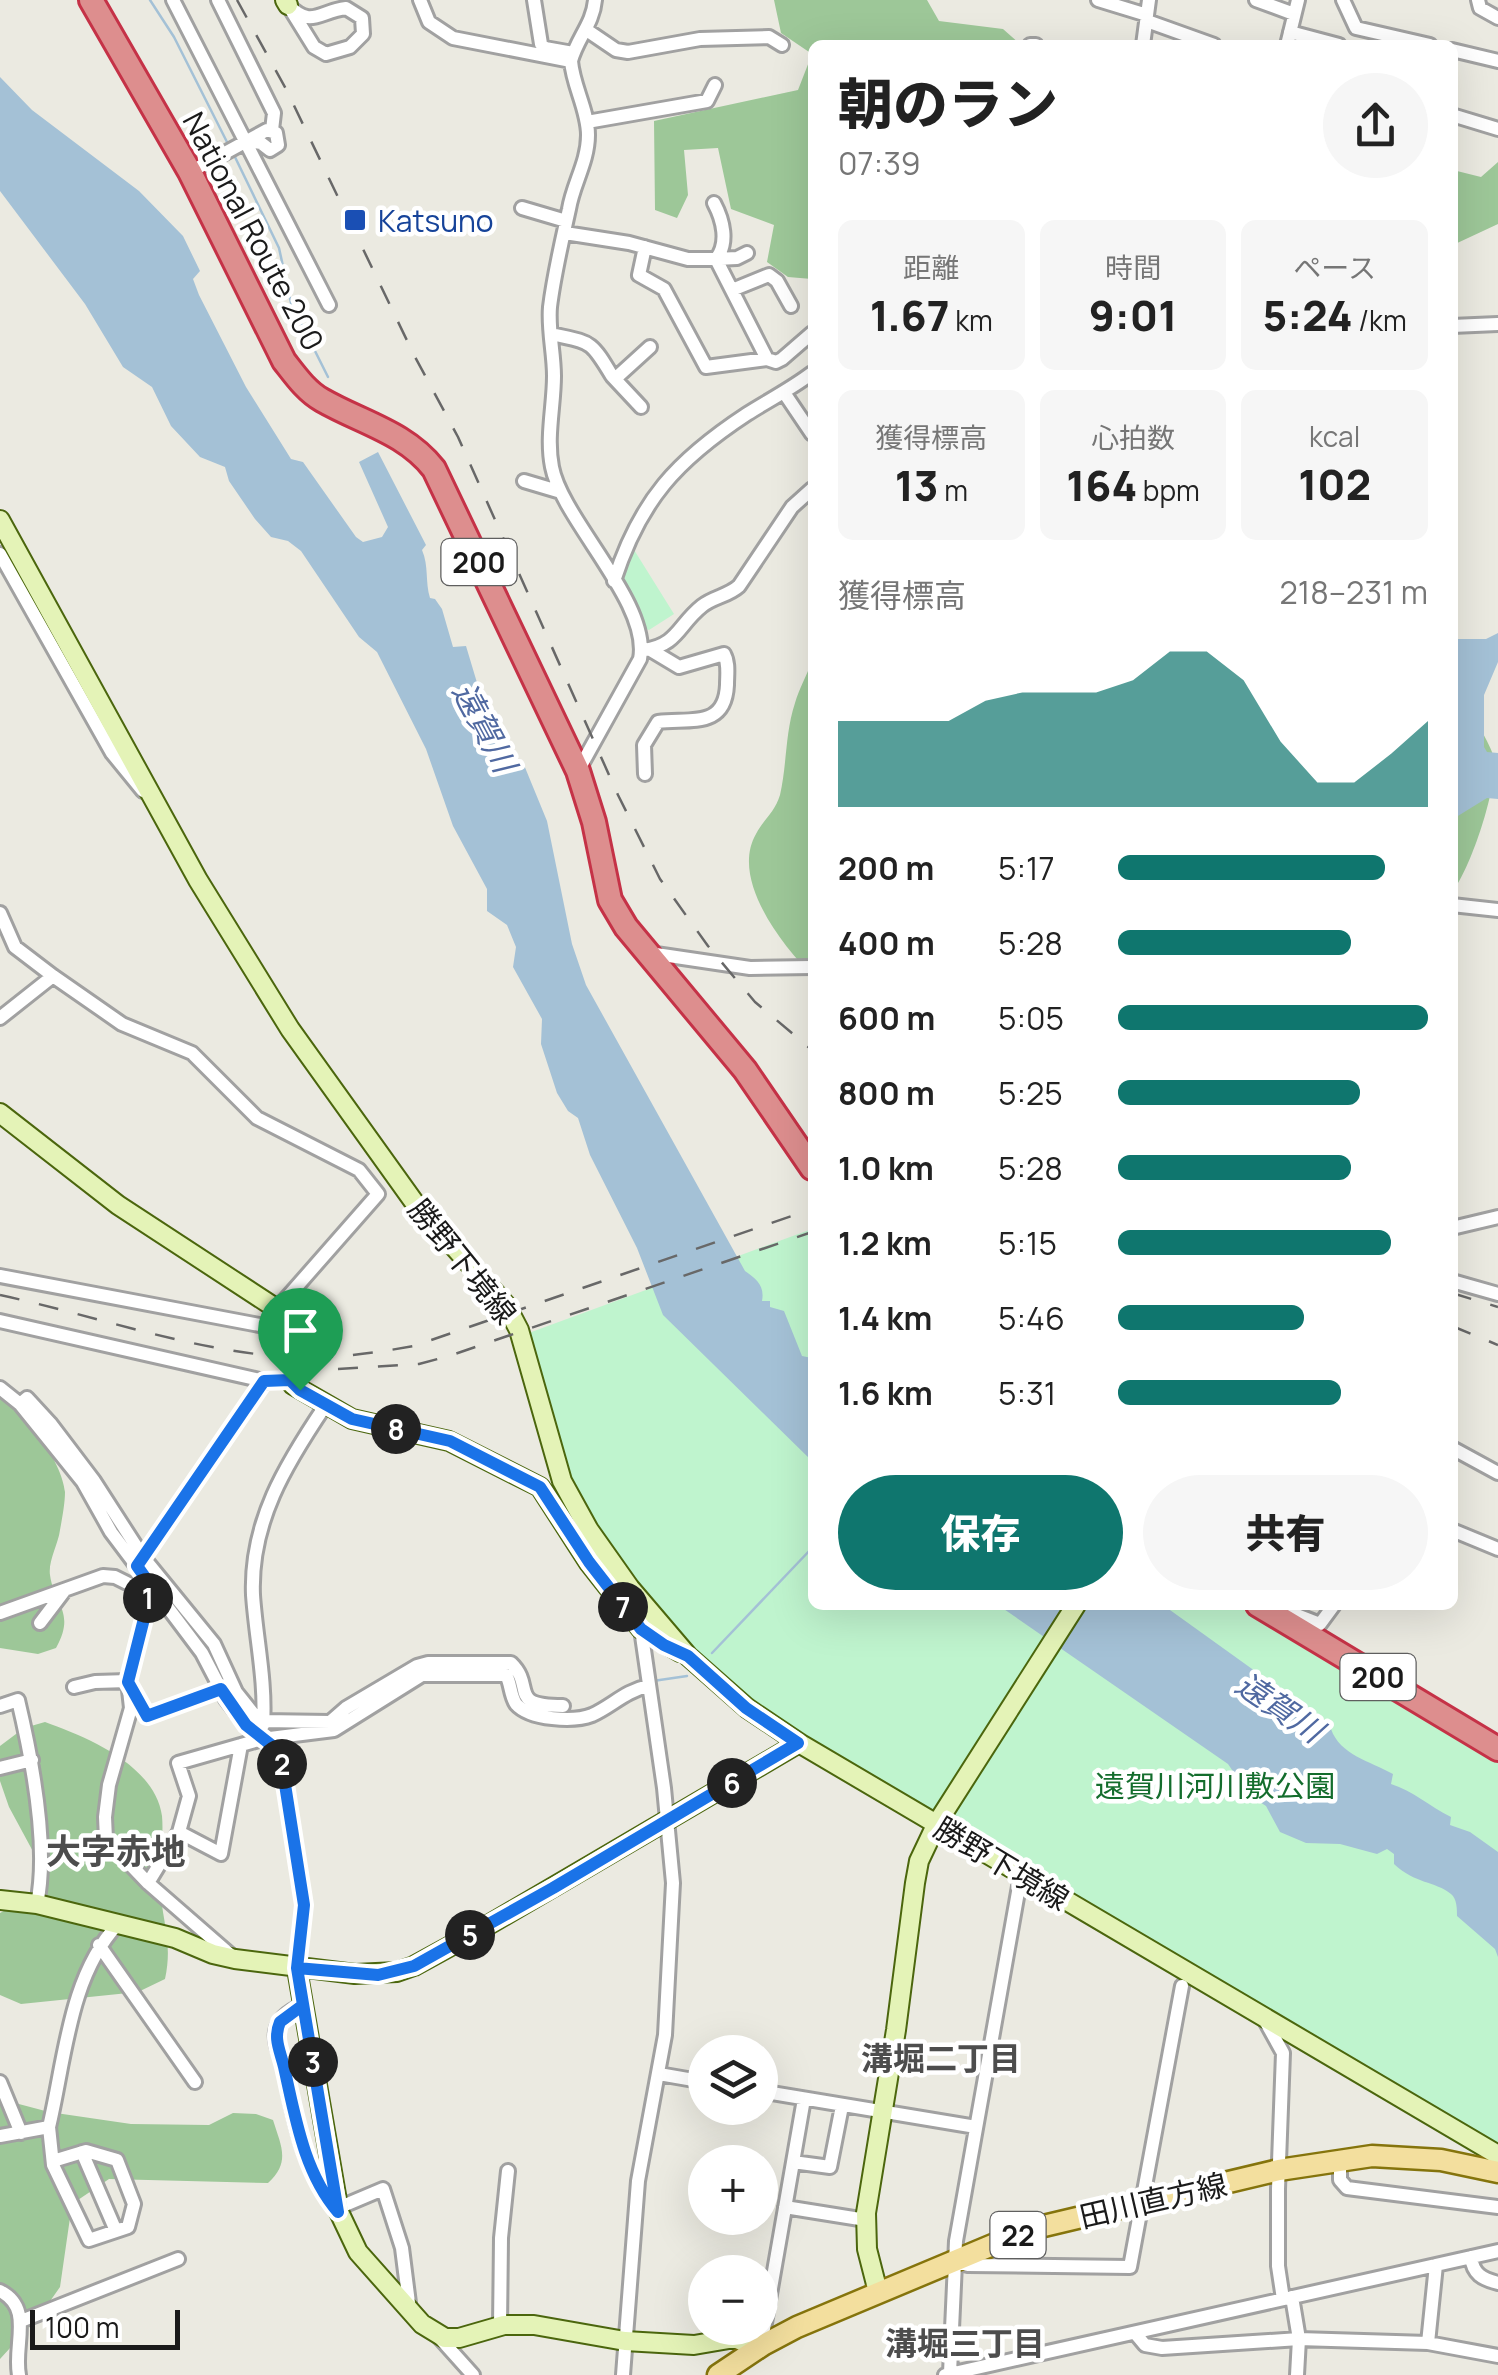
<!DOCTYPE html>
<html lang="ja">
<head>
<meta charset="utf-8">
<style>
	:root { --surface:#fff; --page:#f6f6f6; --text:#222; --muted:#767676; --accent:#0f766e }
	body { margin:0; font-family:Manrope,"Noto Sans JP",sans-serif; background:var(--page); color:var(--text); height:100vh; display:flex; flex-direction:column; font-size:38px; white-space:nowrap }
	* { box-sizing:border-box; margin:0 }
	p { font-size:32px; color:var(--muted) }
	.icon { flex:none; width:55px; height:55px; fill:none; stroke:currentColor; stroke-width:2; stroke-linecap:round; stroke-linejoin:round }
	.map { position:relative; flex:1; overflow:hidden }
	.sheet { position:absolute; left:808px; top:40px; width:650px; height:1570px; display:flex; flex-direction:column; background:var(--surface); border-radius:15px; box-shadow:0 10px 40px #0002 }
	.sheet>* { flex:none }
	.tools { position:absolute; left:688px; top:2035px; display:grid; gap:20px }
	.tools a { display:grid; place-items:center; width:90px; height:90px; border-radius:50%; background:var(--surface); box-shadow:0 10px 40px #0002; font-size:50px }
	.scale { position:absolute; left:30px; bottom:25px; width:150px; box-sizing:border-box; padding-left:10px; border:5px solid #1a1a1a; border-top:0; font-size:28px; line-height:35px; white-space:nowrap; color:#1a1a1a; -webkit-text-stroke:8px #fff; paint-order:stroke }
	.pin { position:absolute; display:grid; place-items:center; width:85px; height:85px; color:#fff; margin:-102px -42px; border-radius:50% 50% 50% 0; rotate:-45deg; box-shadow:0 0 10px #0007 }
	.pin .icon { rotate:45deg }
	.km { position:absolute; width:50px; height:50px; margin:-25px; border-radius:50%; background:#222; color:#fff; font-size:28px; line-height:50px; text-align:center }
	.round { display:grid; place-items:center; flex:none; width:105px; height:105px; border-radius:52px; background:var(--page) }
	.overview { display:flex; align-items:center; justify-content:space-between; height:170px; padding:0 30px }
	h1 { font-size:55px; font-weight:800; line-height:75px }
	.metrics { display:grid; grid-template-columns:repeat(3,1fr); gap:15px; height:170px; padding:10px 30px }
	.metrics div { display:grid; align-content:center; border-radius:15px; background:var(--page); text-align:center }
	.metrics b { font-size:42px; font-weight:800 }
	.metrics small { font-size:28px; font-weight:400 }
	.metrics p { font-size:28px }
	.chart { height:280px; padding:20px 30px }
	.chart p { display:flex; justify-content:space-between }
	.chart svg { width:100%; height:180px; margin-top:10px; fill:var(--accent); opacity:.7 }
	.primary-button { display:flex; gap:20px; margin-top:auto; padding:20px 30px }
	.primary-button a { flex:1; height:115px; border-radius:60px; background:var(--accent); color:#fff; font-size:40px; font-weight:800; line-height:115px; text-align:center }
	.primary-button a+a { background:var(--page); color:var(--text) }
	ul { padding:0 30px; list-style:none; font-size:32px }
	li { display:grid; grid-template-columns:160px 120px 1fr; align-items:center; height:75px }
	li i { height:25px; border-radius:12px; background:var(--accent) }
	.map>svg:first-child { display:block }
	.forest { fill:#9dc798 }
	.park { fill:#bff4ce }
	.water { fill:#a4c1d6 }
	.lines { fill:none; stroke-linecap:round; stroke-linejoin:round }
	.stream { stroke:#a4c1d6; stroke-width:2.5 }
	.street-casing { stroke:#a1a1a1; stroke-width:18 }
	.secondary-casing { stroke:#4b660d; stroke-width:22 }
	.primary-casing { stroke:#85740c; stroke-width:25 }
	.highway-casing { stroke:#c53247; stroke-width:28 }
	.street { stroke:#fff; stroke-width:12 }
	.secondary { stroke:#e4f3b7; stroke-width:18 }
	.primary { stroke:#f3df9e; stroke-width:20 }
	.highway { stroke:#dd8e8e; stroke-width:22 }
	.rail { stroke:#686868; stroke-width:2.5; stroke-dasharray:20 20; stroke-linecap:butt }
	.route-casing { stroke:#fff; stroke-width:20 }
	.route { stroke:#1a73e8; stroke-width:12 }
	.transit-dot { fill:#1a4fb4; stroke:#fff; stroke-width:4 }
	.labels { text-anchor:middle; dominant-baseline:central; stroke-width:9; stroke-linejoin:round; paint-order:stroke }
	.shield { fill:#fff; stroke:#5f5f5f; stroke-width:2.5 }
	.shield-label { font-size:28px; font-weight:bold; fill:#1a1a1a }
	.transit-label { font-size:30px; fill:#164399; stroke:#fff; text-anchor:start }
	.street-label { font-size:30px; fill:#1a1a1a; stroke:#fff }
	.park-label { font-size:30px; fill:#146d2d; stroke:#fff }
	.water-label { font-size:32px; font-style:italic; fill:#5069a1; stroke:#fff }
	.neighbourhood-label { font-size:32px; font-weight:bold; fill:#4d4d4d; stroke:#fff }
	.quarter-label { font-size:35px; font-weight:bold; fill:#4d4d4d; stroke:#fff }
</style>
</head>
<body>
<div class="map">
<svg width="1498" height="2375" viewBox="0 0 1498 2375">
	<rect width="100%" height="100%" fill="#ebeae1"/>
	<path class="forest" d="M 774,0 L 927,0 L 939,21 L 1003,29 L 1021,45 L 812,45 L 812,279 L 788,277 L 767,262 L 774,225 L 731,209 L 718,148 L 684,150 L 688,195 L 677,218 L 655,210 L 654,121 L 798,90 L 812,54 L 781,33 Z
		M 1498,162 L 1498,224 L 1453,245 L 1453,170 L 1481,177 Z
		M 812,661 L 812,975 C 782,945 730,879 756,834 C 764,819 775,812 780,795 C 787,765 785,733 795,703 C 799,689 807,675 812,661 Z
		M 1453,688 L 1460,694 C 1471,714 1486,735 1494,757 C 1498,787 1471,867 1453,891 Z
		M 0,1387 C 22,1405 63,1463 65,1492 C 65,1503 62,1519 60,1530 C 58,1545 48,1561 50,1575 C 54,1605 76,1612 56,1648 L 38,1654 L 0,1648 Z
		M 45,1722 C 87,1737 155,1765 162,1816 C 164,1839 159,1863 160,1886 C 162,1921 173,1943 165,1979 L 138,1992 L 21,2004 L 0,1995 L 0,1913 L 40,1892 L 36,1857 L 9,1807 L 0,1781 L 0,1746 L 24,1728 Z
		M 0,2099 L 49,2112 L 131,2124 L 209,2125 L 233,2113 L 256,2114 L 273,2120 C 281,2146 291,2162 268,2183 L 109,2179 L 72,2204 L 60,2287 L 41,2314 L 0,2359 Z"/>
	<path class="park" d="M 631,545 L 674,614 L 649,630 L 639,626 L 621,587 Z
		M 812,1229 L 812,1605 L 1245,1605 L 1498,1758 L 1498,2147 L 749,1704 L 706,1667 L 632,1583 L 582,1509 L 565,1471 L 526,1334 Z"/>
	<path class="water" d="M 0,77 L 32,110 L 139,191 L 183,236 L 200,271 L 193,279 L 199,295 L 246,387 L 291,459 L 303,462 L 356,537 L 363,542 L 382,537 L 388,527 L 359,462 L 378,452 L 426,545 L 422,550 C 429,566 425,582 430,598 L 435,599 L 442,609 L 453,647 L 466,646 L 478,686 L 506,750 L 524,765 L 547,821 L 572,944 L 586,985 L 745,1271 C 756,1279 765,1285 762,1301 L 770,1301 L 770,1307 L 784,1311 L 802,1356 L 812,1358 L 812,1461 L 663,1315 L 637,1248 L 590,1155 L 578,1118 L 568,1111 L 557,1093 L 541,1044 L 542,1019 L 513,967 L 516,947 L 507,925 L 487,911 L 487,889 L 453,826 L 426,749 L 377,652 L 359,637 L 301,551 L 288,541 L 271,537 L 255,519 L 229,481 L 225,467 L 200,457 L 171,426 L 152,387 L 123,367 L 85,304 L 0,191 Z
		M 1498,633 L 1498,662 L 1484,695 L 1484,747 L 1487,752 L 1498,753 L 1498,799 L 1487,798 L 1453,819 L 1453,639 L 1486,639 Z
		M 998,1605 L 1163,1605 L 1319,1717 L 1321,1725 L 1331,1729 C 1340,1755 1370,1761 1393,1774 L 1391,1784 C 1413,1791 1429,1806 1451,1817 L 1450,1825 L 1470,1832 L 1498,1852 L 1498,1957 L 1495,1949 L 1457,1916 C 1457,1909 1457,1899 1451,1894 C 1435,1881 1415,1884 1394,1864 L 1394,1854 L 1387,1849 L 1377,1854 L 1340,1844 L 1306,1843 L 1280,1832 L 1266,1806 L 1249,1795 L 1228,1764 Z"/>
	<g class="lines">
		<path class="stream" d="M 150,0 L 174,37 L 228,144
			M 234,155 L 279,248 L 291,303 L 328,377
			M 712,1653 L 812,1548
			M 653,1681 L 687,1676
			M 599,1704 L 622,1690"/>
		<g class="street-casing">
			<path id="street" d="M 173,0 L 329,305
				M 218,0 L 274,113 L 272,130
				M 420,0 L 429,22 L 453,38 L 571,61
				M 534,0 L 541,44 L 545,48 L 573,53
				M 1098,0 L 1147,15
				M 1256,0 L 1294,14
				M 1343,0 L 1356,28 L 1430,45
				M 1478,0 L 1480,8 L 1498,18
				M 288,5 C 312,29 319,11 346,8 L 362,18 L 363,34 L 350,47 L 326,54 L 314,47 Z
				M 1147,21 L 1214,45
				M 588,31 L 616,50 L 628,52 L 700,39 L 769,37 L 782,45
				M 1290,32 L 1339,45
				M 1030,45 L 1036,45
				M 1143,45 L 1149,0
				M 1287,45 L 1298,0
				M 1452,50 L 1498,61
				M 1452,115 L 1498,129
				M 587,122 L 707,101 L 715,85
				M 190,172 L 267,130 L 276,133 L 278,145 L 270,150 L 261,143 L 247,141
				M 714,203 C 723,220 729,243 716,259 L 737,258 L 747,253
				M 522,208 L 566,221
				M 565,233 L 629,243 L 688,259 L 716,259 L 767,359 L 706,367 L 664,289 L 639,275 L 645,247
				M 732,290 L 769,275 L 777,281 L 791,306
				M 1452,326 L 1498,324
				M 551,334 C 591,343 590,339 612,376 L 617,377 L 650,347
				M 767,359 L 776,362 L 782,359 L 812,333
				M 612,376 L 641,407
				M 785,394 L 812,434
				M 524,481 L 561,492
				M 0,554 L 112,753 L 143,791
				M 614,581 C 640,500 677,460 747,414 C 769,400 791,389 812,373
				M 644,650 C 678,645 678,625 702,606 C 713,597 728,596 739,586 L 792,507 L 812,489
				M 578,771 L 640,659 C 651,603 562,520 552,467 C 546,437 554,406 554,376 C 554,353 548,330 550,307 C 554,274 562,241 569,209 C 573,184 588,162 588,135 C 588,110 573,86 571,61 C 577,38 593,24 595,0
				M 645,774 L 644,745 L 658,722 C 690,718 725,729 727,685 C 727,674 729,663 724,654 L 679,667 L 649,649
				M 1452,905 L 1498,910
				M 0,913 L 15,947 L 53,976 L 122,1024 L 192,1053 L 257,1118 L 359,1170 L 378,1194 L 277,1309
				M 649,953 L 750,968 L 812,967
				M 0,1018 L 53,976
				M 1452,1228 L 1498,1217
				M 0,1276 L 254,1324 L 265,1326 L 283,1318
				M 1452,1281 L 1498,1294
				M 0,1321 L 264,1381 L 290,1380
				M 0,1388 L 20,1404 L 83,1482 L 111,1532 L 202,1653 L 226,1699 L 246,1725 L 275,1748 L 281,1759 L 304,1905 L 297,1969
				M 20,1404 L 27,1398 L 50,1423 L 94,1481 L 143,1557 L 214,1644 L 236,1692 L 256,1717 L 263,1721 L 330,1722 L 346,1708 L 417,1666 L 428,1663 L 511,1663 C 536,1687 506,1706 563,1706
				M 1452,1448 L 1498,1473
				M 1452,1530 L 1498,1549
				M 141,1560 L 264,1381
				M 152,1587 L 128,1681 L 131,1708 L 109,1785 L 105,1817 L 106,1839 L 148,1883 L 233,1957
				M 1279,1608 L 1320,1624 L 1334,1605
				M 0,1613 L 103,1576 L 115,1577 L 149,1594
				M 40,1623 L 65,1590
				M 74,1687 L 95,1682 L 128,1681 L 147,1716 L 221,1689
				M 0,1706 L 18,1700 C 32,1759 49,1846 37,1904
				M 263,1725 C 266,1681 256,1639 253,1595 C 250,1522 286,1464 325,1406
				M 241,1745 L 221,1854 L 179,1832 L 189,1796 L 178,1763 L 262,1739 L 334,1730 L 422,1675 L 506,1675 C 511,1683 510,1695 516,1704 C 530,1720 574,1722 592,1715 C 612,1706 625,1691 648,1686
				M 0,1768 L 32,1760
				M 148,1883 L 179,1832
				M 99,1945 L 195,2082
				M 303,2005 C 291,2010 278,2018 276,2032 C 274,2045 283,2058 285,2070 C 293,2116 305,2174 337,2210
				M 1263,2017 L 1283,2053 L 1278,2189 L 1278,2266 L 1283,2299
				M 659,2074 L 705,2082
				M 0,2082 L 21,2133
				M 760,2091 L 976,2127
				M 49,2127 L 53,2165 L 89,2240 L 128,2227 L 134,2204 L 117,2160 L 86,2151 L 53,2161
				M 0,2136 L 49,2127 C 65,2060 69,1976 118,1924
				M 82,2152 L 116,2231
				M 1340,2158 L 1340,2180 L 1347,2188 L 1498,2207
				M 793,2162 L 830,2167 L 842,2106
				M 785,2207 L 866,2220
				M 338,2208 L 383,2189 L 402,2248 L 410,2311
				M 1471,2257 C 1473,2274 1482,2279 1498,2283
				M 956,2262 L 968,2265 L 1130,2267 L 1182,1986
				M 0,2291 C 34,2308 13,2345 19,2375
				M 1292,2297 L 1299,2339 L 1297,2375
				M 21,2321 L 178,2259
				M 500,2327 L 501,2238 L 508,2171
				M 1135,2333 L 1145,2345 L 1162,2348 L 1299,2339 L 1428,2343 L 1498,2356
				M 438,2336 L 473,2375
				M 1428,2343 L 1436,2265
				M 761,2346 L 804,2099
				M 950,2373 L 956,2241 L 1021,1875
				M 623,2375 L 638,2181 L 665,2035 L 673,1883 L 664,1788 L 641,1629
				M 945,2375 L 1498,2251"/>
		</g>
		<g class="secondary-casing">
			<path id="secondary" d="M 285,0 L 288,5
				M 0,520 L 198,880 L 290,1029 L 414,1202 L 506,1305 L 519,1330 L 562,1481 L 589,1530 L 630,1588 L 688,1656 L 747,1708 L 799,1743 L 1498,2155
				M 0,1113 L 118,1205 L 277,1309 L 288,1333 L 293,1385 L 352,1419 L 449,1441 L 540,1487 L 589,1563 L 641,1629 L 680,1652
				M 0,1900 L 37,1904 L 175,1938 L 213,1954 L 235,1959 L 355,1974 L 397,1972 L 414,1966 L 478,1931 L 799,1743
				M 297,1969 L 339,2212 L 358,2252 L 422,2324 L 445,2338 L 459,2338 L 504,2325 L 534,2325 L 625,2341 L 694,2345 L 735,2338 L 758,2349
				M 878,2292 L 867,2249 L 866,2213 L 896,2030 L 915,1883 L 919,1861 L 937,1823 L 1076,1605"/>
		</g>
		<g class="primary-casing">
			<path id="primary" d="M 718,2375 L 763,2345 L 797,2327 L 1031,2229 L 1279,2170 L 1372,2156 L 1441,2160 L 1498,2172"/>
		</g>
		<g class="highway-casing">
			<path id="highway" d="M 91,0 L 190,172 L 284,361 C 295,375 306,391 322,400 C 362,423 405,432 434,469 L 578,771 L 594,822 L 610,900 L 626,927 L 745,1070 L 812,1168
				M 1258,1605 L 1498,1749"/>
		</g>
		<use href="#street" class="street"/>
		<use href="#secondary" class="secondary"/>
		<use href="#primary" class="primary"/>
		<use href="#highway" class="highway"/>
		<path class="rail" d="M 237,0 L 286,89 L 414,355 L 458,437 L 618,795 L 660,879 L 708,946 L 755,1002 L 812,1050
			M 1452,1293 L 1498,1307
			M 0,1295 C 93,1315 198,1353 292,1357 C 334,1359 374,1353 414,1346 L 812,1209
			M 1452,1326 L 1498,1345
			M 338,1369 L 419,1364 L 449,1356 L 812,1232"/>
	</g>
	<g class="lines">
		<g class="route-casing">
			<path id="route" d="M 300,1390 L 290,1380 L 264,1381 L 137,1566 L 152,1587 L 128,1682 L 147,1716 L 221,1689 L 246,1725 L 275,1748 L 281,1759 L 304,1905 L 297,1968 L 338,2212 C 304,2173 295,2116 284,2067 C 280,2050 273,2039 280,2022 L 303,2005 L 297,1968 L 378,1975 L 414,1966 L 553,1888 L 798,1743 L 746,1708 L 688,1656 L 664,1645 L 641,1629 L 589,1562 L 540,1487 L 450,1441 L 352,1419 L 300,1390"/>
		</g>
		<use href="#route" class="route"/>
	</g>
	<rect class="transit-dot" x="343" y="208" width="24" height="24" rx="5"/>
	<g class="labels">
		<g class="shield">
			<rect x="441.5" y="539" width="75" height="46" rx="8"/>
			<rect x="1340.5" y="1654" width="75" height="46" rx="8"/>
			<rect x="990.5" y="2212" width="55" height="46" rx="8"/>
		</g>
		<g class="shield-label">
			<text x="479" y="562">200</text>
			<text x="1378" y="1677">200</text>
			<text x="1018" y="2235">22</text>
		</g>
		<g class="transit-label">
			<text x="378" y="220">Katsuno</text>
		</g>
		<g class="street-label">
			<text transform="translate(254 231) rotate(62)">National Route 200</text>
			<text transform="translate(463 1261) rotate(51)">勝野下境線</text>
			<text transform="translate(1002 1863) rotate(31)">勝野下境線</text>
			<text transform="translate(1153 2200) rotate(-13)">田川直方線</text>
		</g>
		<g class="park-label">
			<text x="1215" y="1785">遠賀川河川敷公園</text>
		</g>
		<g class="water-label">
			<text transform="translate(485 727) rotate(62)">遠賀川</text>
			<text transform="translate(1280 1707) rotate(34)">遠賀川</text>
		</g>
		<g class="neighbourhood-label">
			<text x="941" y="2058">溝堀二丁目</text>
			<text x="965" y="2343">溝堀三丁目</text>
		</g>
		<g class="quarter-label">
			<text x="116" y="1851">大字赤地</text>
		</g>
	</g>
</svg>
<div class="tools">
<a><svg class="icon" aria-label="layers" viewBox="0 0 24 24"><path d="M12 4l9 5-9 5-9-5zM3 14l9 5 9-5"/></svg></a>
<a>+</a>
<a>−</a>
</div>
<div class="scale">100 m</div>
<div class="pin" style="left:300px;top:1390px;background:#1e9e55"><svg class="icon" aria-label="arrive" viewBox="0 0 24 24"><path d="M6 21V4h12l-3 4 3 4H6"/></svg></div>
<b class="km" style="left:148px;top:1598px">1</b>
<b class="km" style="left:282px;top:1764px">2</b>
<b class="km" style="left:313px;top:2062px">3</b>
<b class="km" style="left:470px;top:1935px">5</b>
<b class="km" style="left:732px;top:1783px">6</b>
<b class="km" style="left:623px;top:1607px">7</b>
<b class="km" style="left:396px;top:1429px">8</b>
<section class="sheet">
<div class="overview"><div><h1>朝のラン</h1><p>07:39</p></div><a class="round"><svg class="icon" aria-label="share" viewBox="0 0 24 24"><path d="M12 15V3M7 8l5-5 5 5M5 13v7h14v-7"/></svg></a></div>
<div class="metrics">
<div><p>距離</p><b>1.67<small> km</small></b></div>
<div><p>時間</p><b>9:01</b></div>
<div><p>ペース</p><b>5:24<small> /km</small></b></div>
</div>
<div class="metrics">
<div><p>獲得標高</p><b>13<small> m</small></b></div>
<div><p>心拍数</p><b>164<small> bpm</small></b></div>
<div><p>kcal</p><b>102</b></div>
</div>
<div class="chart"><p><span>獲得標高</span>218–231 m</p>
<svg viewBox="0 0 160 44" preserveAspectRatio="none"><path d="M0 44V23L10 23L20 23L30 23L40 18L50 16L60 16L70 16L80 13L90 6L100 6L110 13L120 28L130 38L140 38L150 31L160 23V44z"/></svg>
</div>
<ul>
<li><b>200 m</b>5:17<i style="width:86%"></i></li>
<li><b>400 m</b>5:28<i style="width:75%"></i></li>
<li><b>600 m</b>5:05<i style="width:100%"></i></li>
<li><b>800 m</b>5:25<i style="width:78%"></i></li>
<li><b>1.0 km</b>5:28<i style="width:75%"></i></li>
<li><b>1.2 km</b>5:15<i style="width:88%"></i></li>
<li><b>1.4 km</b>5:46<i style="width:60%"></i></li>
<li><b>1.6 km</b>5:31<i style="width:72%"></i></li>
</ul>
<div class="primary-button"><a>保存</a><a>共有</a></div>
</section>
</div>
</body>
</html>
